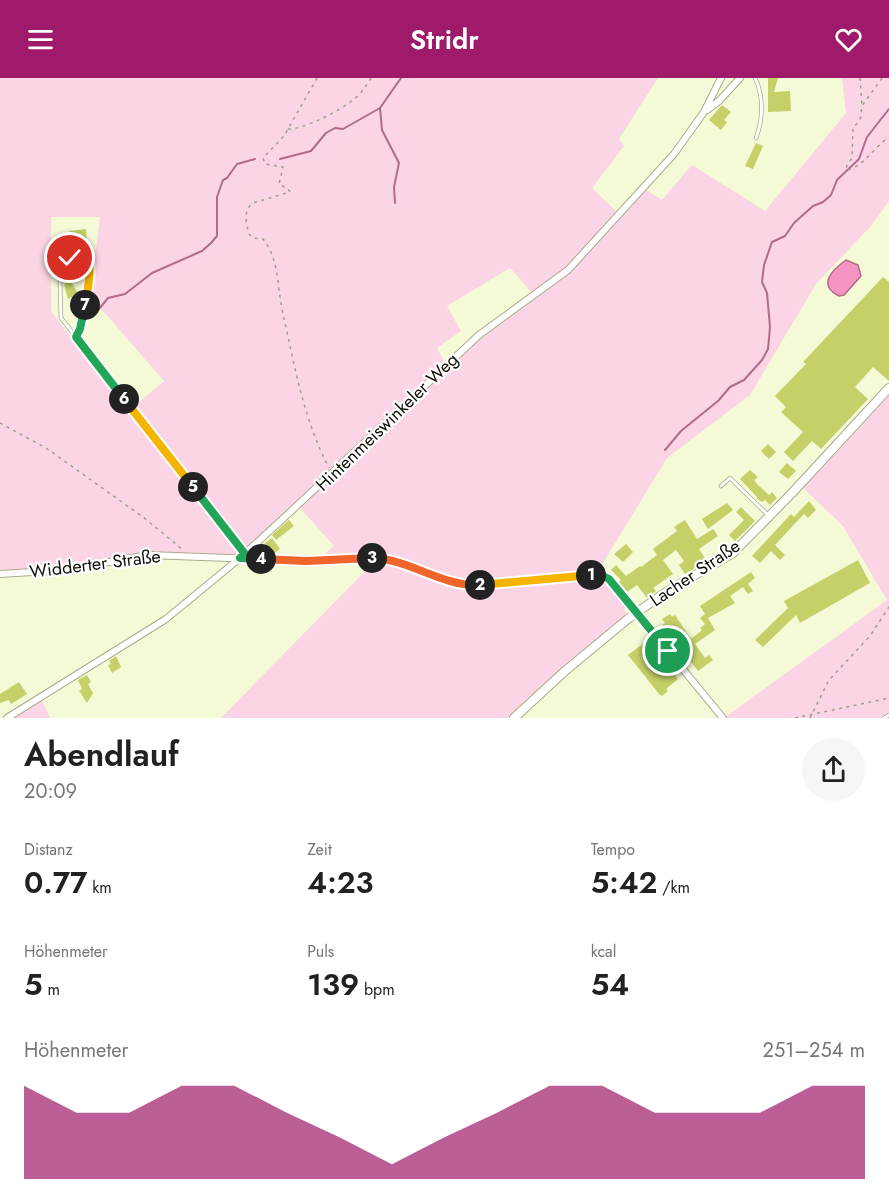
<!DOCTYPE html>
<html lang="de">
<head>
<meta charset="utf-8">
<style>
	:root { --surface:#fff; --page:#f6f6f6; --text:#202124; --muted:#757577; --accent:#9f1a6a }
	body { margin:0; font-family:Jost,sans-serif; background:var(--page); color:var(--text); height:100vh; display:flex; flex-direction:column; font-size:22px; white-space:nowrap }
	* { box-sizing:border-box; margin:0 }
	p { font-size:20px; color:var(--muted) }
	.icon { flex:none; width:33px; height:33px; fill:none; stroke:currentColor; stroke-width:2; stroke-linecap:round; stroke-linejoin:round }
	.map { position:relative; height:640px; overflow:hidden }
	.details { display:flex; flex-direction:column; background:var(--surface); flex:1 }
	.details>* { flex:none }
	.pin { position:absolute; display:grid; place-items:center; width:51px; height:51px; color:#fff; margin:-26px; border:3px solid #fff; border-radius:50%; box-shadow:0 2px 6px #0007 }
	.km { position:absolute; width:30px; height:30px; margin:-15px; border-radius:50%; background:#222; color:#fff; font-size:16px; line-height:30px; text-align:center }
	.round { display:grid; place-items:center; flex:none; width:63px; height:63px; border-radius:32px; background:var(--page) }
	.head { display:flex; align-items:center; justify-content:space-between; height:102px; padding:0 24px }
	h1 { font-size:33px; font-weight:600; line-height:45px }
	.metrics { display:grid; grid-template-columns:repeat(3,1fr); gap:9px; height:102px; padding:6px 24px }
	.metrics div { display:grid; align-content:center }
	.metrics b { font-size:30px; font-weight:600 }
	.metrics small { font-size:16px; font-weight:400 }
	.metrics p { font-size:16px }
	.chart { height:168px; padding:12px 24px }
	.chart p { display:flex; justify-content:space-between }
	.chart svg { width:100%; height:108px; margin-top:6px; fill:var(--accent); opacity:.7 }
	header { display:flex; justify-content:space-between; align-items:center; height:78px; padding:0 24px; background:var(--accent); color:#fff; font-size:27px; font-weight:600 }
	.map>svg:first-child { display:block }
	.green { fill:#fbd4e5; fill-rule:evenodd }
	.water { fill:#f695c4; stroke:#b06c8a; stroke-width:1.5 }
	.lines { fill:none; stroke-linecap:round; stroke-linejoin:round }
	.stream { stroke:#b06c8a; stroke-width:2 }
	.building { fill:#c5d069 }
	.lane-casing { stroke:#a7ac8a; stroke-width:4.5 }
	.street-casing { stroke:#a7ac8a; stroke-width:8 }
	.secondary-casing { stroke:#a7ac8a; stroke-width:10 }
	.path { stroke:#9ca186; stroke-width:1.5; stroke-dasharray:3 4.5; stroke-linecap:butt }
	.lane { stroke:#fff; stroke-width:3 }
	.street { stroke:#fff; stroke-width:6 }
	.secondary { stroke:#fff; stroke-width:8 }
	.split-1-casing { stroke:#fff; stroke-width:12 }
	.split-2-casing { stroke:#fff; stroke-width:12 }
	.split-3-casing { stroke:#fff; stroke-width:12 }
	.split-4-casing { stroke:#fff; stroke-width:12 }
	.split-5-casing { stroke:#fff; stroke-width:12 }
	.split-6-casing { stroke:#fff; stroke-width:12 }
	.split-7-casing { stroke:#fff; stroke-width:12 }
	.split-8-casing { stroke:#fff; stroke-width:12 }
	.split-1 { stroke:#22a559; stroke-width:8 }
	.split-2 { stroke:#f5b400; stroke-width:8 }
	.split-3 { stroke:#f0652b; stroke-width:8 }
	.split-4 { stroke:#f0652b; stroke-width:8 }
	.split-5 { stroke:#22a559; stroke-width:8 }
	.split-6 { stroke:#f5b400; stroke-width:8 }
	.split-7 { stroke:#22a559; stroke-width:8 }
	.split-8 { stroke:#f5b400; stroke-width:8 }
	.labels { text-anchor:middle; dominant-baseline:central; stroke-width:4.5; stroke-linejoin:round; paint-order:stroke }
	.street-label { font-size:18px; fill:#0c0d03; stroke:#fff }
</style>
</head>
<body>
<header><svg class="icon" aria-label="menu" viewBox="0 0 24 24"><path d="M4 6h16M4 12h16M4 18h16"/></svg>Stridr<svg class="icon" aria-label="heart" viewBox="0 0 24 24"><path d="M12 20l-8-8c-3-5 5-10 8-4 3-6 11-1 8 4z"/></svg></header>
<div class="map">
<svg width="889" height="640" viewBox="0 0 889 640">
	<rect width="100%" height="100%" fill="#f4fad6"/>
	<path class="green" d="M 0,0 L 658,0 L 619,61 L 624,68 L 592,110 L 616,133 L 577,180 L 561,195 L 533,216 L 510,190 L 447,228 L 461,253 L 437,270 L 445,285 L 307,416 L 244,472 L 235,477 L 146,475 L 65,489 L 0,493 ZM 51,139 L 100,139 L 90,218 L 164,303 L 127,334 L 51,233 Z
		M 842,0 L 889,0 L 889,123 L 870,149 L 816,206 L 750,317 L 667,380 L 598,493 L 474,504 C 448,501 425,487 399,481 C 374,474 347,478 321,479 L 334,468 L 300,430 L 472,266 L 490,250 L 565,198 L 645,111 L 662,122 L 692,87 L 765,133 L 846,35 Z
		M 889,315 L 889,640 L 724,640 L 887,522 L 843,448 L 801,408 Z
		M 375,483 C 407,487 434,504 466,510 L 587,501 C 592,501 598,500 602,502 C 614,507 626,527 626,538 L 510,640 L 221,640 Z
		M 42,622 L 50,640 L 12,640 Z"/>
	<path class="water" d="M 846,182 L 858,187 L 861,198 L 844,217 L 839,218 C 817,207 832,192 846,182 Z"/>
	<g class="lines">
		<path class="stream" d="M 380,30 L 382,52 L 399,85 L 394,109 L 395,125
			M 280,81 L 311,73 L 326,55 L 335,50 L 343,51 L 380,30 L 401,0
			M 95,236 L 108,220 L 125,216 L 152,195 L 202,173 L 211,165 L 217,158 L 217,119 L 223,102 L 227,100 L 237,86 L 255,81
			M 665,372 L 681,353 L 718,323 L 730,309 L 744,302 L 762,282 L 768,271 L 770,249 L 767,215 L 762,204 L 764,187 L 772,164 L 785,158 L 794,145 L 813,128 L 823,124 L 831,117 L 837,102 L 859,81 L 867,59 L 889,31"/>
	</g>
	<path class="building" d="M 768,0 L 778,0 L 774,14 L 790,13 L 791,33 L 768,34 Z
		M 722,27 L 731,34 L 724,42 L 727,44 L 721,52 L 709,42 Z
		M 756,65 L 763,68 L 753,91 L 745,88 Z
		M 86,151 L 87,168 L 70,170 L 69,153 Z
		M 81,179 L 85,189 L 79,192 L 82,199 L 77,202 L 72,191 L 75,190 L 73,185 L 73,182 Z
		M 883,199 L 889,204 L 889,303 L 873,289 L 855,309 L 868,321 L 821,371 L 812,363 L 793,383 L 784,374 L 803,354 L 781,334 L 786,329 L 775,318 L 806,286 L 803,284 Z
		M 71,203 L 78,216 L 68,221 L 64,206 Z
		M 768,366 L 776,374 L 769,381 L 761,373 Z
		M 787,385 L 796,393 L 788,401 L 779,394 Z
		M 750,392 L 758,399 L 754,402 L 757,406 L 769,417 L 772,414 L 777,420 L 770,427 L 765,422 L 762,424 L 757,421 L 757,419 L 740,401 Z
		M 809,423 L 816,432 L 808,440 L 804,436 L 775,467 L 785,477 L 780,482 L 771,473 L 760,485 L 752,478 L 791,436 L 794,439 Z
		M 727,425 L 733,432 L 708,451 L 702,441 Z
		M 741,429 L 755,443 L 735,463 L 729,457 L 744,442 L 736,434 Z
		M 289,442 L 294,448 L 276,462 L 272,457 Z
		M 685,442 L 697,461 L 713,451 L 718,458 L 699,471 L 707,483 L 685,496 L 679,487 L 684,483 L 676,472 L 663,482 L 673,496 L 653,510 L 656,513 L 647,520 L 637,507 L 627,514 L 619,504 L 621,502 L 611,492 L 616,487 L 626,498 L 640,488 L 641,489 L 657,477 L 653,471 L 677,453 L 674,449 Z
		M 272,460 L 280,471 L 273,476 L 265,465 Z
		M 626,466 L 633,474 L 623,484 L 614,476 Z
		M 858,482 L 870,505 L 800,545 L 796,537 L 763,569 L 755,562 L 788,530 L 784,523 Z
		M 751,494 L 755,500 L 748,506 L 753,513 L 748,516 L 743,509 L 730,518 L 735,525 L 708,540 L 715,552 L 695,566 L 705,580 L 709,577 L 713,582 L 698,593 L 662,547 L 665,545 L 662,541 L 670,536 L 672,539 L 675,537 L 691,561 L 702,552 L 700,550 L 705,546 L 700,540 L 705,536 L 700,528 Z
		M 648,562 L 678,601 L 666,611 L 668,613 L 662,618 L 659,616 L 628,577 Z
		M 116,578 L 121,589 L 112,595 L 108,587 L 111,586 L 109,583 Z
		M 87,597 L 91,604 L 88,606 L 93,615 L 87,625 L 79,613 L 82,611 L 78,602 Z
		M 19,604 L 27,616 L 11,626 L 9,622 L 0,625 L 0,616 Z"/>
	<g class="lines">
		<g class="lane-casing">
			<path id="lane" d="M 755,0 C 764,18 763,42 756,60
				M 80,172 C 99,180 85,245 76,259 L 61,240 L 60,204 L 65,198 L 71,177 Z
				M 721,408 L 730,400 L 767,436
				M 884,640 L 889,637"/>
		</g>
		<g class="street-casing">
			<path id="street" d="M 707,32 L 719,23 L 740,0
				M 76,259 L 245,475
				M 0,496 L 65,492 L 148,477 L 307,483 L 375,480 L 393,482 L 453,504 L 472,507 L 600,497 L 611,504 L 723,640
				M 7,640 L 166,541 L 240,480 L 287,437 L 479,257 L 568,192 L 674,76 L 704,34 L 721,0"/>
		</g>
		<g class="secondary-casing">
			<path id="secondary" d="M 514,640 L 565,593 L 629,540 L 666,514 L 733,475 L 792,415 L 889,310"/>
		</g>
		<path class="path" d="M 317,0 L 284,58 L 263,80 L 265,86 L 283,89 L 279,106 L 288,111 L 290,114 L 253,125 C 243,132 246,145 249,156 L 253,160 L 263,161 C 279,181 277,206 282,231 C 294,285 303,340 329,390
			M 860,0 L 862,28
			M 882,0 L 862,28 L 860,42 L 853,50 L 852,80 L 847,87 L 846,92 C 863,90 874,69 889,59
			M 288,51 C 303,52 341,32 353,22 C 361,16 366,8 371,0
			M 0,345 L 46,370 L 143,439 L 182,471
			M 795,640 L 889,620
			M 810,640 L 829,602 L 870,558 L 889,529"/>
		<use href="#lane" class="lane"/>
		<use href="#street" class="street"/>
		<use href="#secondary" class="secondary"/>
	</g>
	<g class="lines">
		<g class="split-1-casing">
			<path id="split-1" d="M 591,497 L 603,498 L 609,501 L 668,573"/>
		</g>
		<g class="split-2-casing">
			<path id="split-2" d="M 480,507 L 591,497"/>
		</g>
		<g class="split-3-casing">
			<path id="split-3" d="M 372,480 C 410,481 442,509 480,507"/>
		</g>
		<g class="split-4-casing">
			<path id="split-4" d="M 261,481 L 306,483 L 372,480"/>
		</g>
		<g class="split-5-casing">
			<path id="split-5" d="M 193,409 L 245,476 L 240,480 L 261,481"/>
		</g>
		<g class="split-6-casing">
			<path id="split-6" d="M 124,321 L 193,409"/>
		</g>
		<g class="split-7-casing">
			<path id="split-7" d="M 85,227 L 80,251 L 76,259 L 124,321"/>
		</g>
		<g class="split-8-casing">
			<path id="split-8" d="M 70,180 L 74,174 C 99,165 87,215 85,227"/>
		</g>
		<use href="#split-1" class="split-1"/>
		<use href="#split-2" class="split-2"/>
		<use href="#split-3" class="split-3"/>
		<use href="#split-4" class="split-4"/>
		<use href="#split-5" class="split-5"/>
		<use href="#split-6" class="split-6"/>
		<use href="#split-7" class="split-7"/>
		<use href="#split-8" class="split-8"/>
	</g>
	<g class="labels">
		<g class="street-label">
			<text transform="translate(387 344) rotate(-44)">Hintenmeiswinkeler Weg</text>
			<text transform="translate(95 486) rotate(-7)">Widderter Straße</text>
			<text transform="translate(695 495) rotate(-34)">Lacher Straße</text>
		</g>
	</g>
</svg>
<div class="pin" style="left:668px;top:573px;background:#1e9e55"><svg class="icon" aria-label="arrive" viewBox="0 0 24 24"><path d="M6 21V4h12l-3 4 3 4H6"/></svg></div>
<div class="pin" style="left:70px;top:180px;background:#d93025"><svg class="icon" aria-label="check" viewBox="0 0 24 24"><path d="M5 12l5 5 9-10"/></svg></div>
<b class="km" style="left:591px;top:497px">1</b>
<b class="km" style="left:480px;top:507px">2</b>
<b class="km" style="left:372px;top:480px">3</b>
<b class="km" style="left:261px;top:481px">4</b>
<b class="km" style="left:193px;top:409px">5</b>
<b class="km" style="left:124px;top:321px">6</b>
<b class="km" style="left:85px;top:227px">7</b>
</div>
<section class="details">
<div class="head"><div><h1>Abendlauf</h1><p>20:09</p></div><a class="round"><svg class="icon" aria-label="share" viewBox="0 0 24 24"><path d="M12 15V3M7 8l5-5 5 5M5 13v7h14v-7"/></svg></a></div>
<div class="metrics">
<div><p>Distanz</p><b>0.77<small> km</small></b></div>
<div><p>Zeit</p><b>4:23</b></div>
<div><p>Tempo</p><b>5:42<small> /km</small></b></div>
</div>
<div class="metrics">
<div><p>Höhenmeter</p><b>5<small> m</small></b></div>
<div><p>Puls</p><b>139<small> bpm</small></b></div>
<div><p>kcal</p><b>54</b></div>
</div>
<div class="chart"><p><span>Höhenmeter</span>251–254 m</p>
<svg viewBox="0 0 160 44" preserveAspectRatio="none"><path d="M0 44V6L10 17L20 17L30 6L40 6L50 17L60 27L70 38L80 27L90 17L100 6L110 6L120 17L130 17L140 17L150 6L160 6V44z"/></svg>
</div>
</section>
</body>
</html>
